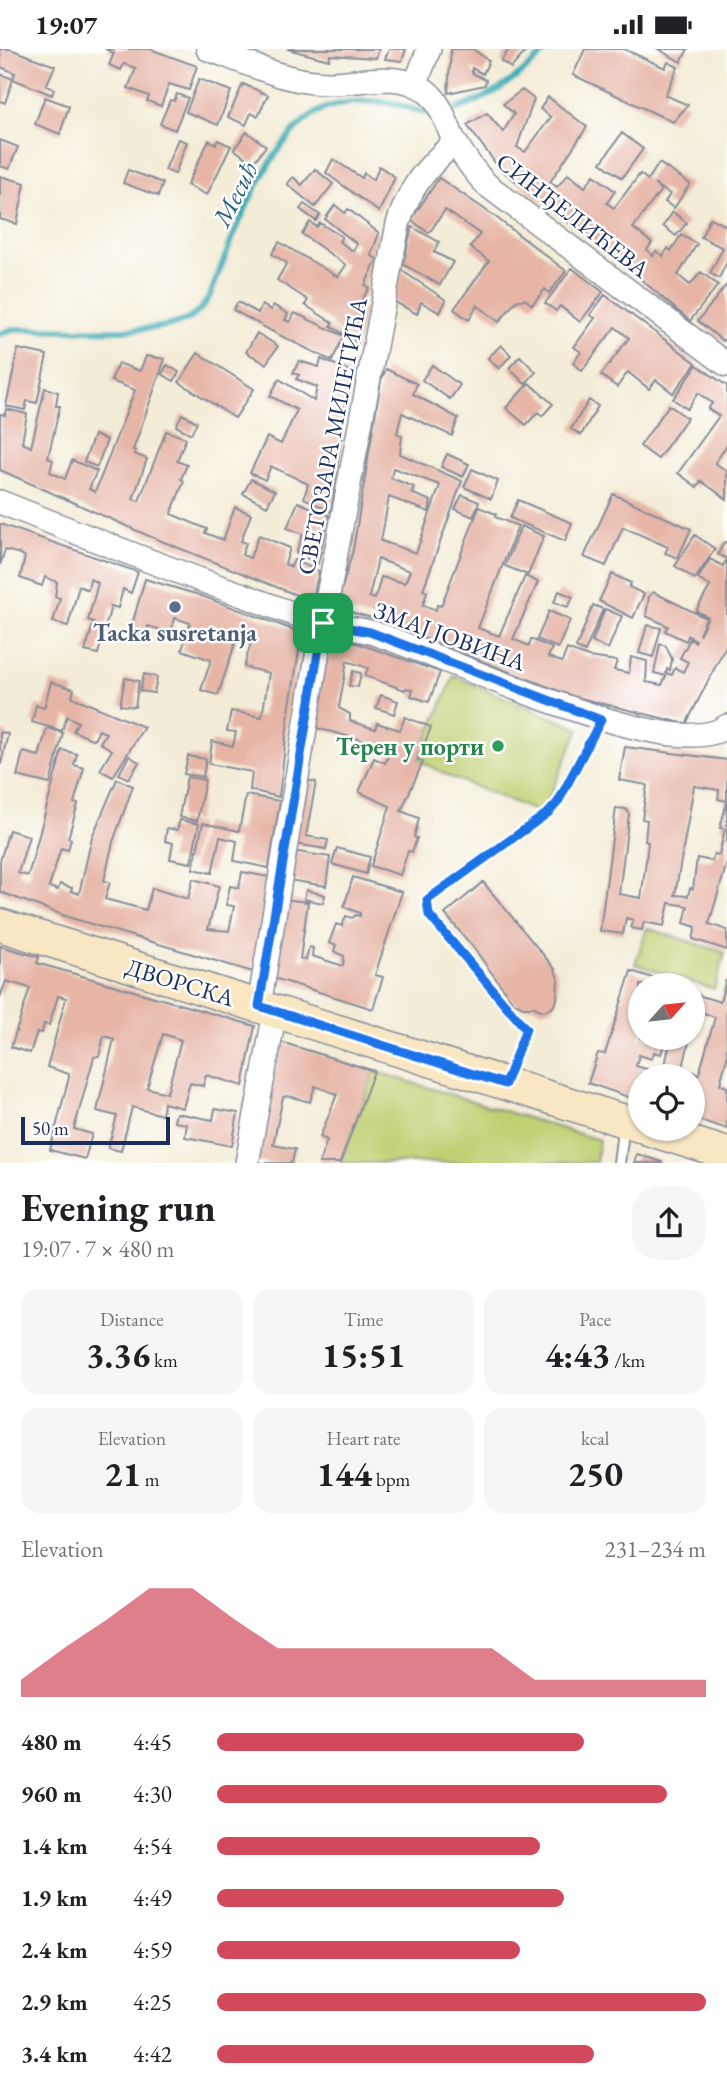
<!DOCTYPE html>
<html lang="en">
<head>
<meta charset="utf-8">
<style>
	:root { --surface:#fff; --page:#f6f6f6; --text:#202124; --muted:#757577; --accent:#d1495b }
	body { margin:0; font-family:"EB Garamond",serif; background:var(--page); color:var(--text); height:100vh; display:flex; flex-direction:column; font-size:26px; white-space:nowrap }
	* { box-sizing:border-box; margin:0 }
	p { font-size:23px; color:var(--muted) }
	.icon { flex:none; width:38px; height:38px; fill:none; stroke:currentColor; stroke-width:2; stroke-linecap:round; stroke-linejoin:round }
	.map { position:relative; height:1114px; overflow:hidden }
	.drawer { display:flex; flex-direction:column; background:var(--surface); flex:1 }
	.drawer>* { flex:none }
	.needle { width:46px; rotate:63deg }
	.controls { position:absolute; left:628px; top:924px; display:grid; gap:14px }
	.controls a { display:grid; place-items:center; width:77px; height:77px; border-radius:50%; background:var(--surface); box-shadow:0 2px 5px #0004; font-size:35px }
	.scale { position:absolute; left:21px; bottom:18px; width:149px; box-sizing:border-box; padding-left:7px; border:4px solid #1b2f5e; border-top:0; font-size:19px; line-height:24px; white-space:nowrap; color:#1b2f5e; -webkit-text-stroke:5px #fff; paint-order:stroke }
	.pin { position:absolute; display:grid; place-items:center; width:60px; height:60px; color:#fff; margin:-30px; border-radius:14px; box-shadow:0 4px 10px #0006 }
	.round { display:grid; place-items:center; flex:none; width:74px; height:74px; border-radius:28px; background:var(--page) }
	.headline { display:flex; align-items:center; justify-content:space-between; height:119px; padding:0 21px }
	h1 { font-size:38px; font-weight:700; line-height:52px }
	.metrics { display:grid; grid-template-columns:repeat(3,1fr); gap:10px; height:119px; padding:7px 21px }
	.metrics div { display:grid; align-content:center; border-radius:18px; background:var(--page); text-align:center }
	.metrics b { font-size:35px; font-weight:700 }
	.metrics small { font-size:19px; font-weight:400 }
	.metrics p { font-size:19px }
	.chart { height:196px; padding:14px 21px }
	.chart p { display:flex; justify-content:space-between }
	.chart svg { width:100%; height:126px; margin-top:7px; fill:var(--accent); opacity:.7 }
	ul { padding:0 21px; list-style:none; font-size:23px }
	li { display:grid; grid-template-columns:112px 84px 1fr; align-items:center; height:52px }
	li i { height:18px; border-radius:9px; background:var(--accent) }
	.status { display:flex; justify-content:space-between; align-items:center; height:49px; padding:0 35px; background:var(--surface); direction:ltr }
	.status svg { height:19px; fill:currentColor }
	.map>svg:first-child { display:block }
	.green { fill:#c0cf71; stroke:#6e7f68; stroke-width:2 }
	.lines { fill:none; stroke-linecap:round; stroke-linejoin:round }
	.stream { stroke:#3bacb5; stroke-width:6 }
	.building { fill:#e6b5a6; fill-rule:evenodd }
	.lane-casing { stroke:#878e9a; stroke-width:14 }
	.street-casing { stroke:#878e9a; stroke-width:26 }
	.secondary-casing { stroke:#878e9a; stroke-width:35 }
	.path { stroke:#878e9a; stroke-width:3.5; stroke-dasharray:2 5; stroke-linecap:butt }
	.lane { stroke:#fff; stroke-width:10 }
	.street { stroke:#fff; stroke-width:23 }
	.secondary { stroke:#f9e7c3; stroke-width:32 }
	.route-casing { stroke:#fff; stroke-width:14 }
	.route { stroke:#1a73e8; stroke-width:9 }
	.service-dot { fill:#5c6f8a; stroke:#fff; stroke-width:2.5 }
	.leisure-dot { fill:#2e9e5b; stroke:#fff; stroke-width:2.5 }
	.labels { text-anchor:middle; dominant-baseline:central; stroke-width:5; stroke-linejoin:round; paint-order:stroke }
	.street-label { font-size:24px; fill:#1b2f5e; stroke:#fff }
	.service-label { font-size:24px; font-weight:bold; fill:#4e5e75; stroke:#fff }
	.leisure-label { font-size:24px; font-weight:bold; fill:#27864d; stroke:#fff; text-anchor:end }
	.water-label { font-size:26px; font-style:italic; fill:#286181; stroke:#fff }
</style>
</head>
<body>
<div class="status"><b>19:07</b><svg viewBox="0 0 49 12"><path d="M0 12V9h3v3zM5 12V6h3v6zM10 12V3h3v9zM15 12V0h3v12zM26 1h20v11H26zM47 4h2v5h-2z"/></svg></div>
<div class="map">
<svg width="727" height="1114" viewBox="0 0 727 1114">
	<rect width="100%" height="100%" fill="#fff"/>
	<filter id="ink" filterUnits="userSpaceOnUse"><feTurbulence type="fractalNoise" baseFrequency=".0143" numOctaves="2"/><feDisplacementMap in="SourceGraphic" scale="14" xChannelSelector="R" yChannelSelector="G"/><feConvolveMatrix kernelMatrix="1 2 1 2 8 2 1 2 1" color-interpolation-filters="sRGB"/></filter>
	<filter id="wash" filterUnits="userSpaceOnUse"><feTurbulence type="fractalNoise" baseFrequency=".00686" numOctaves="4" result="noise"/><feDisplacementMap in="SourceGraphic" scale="28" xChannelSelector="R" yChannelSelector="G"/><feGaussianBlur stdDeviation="1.57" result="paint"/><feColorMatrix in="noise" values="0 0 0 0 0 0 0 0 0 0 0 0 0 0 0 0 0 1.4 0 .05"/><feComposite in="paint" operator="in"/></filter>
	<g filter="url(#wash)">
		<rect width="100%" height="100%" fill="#f3ecd6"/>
		<path class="green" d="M 454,627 L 579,680 L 546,755 L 538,763 L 451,728 L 418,711 Z
			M 647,879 L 725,904 L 714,940 L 635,915 Z
			M 374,1022 L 599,1091 L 596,1113 L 340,1114 Z"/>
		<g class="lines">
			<path class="stream" d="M 448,63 C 488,51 520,29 548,0
				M 0,285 L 12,280 L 26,280 C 65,280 155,287 188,270 C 198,265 204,256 210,247 C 230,193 262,106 308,69 C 319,60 338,54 353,53 C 366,52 383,52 396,55 C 410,59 423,65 438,64"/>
		</g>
		<g id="blocks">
			<path class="building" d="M 0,0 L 10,0 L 55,17 L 46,37 L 54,40 L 52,46 L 13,30 L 5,54 L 0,52 L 0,25 L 13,30 L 15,24 L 1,18 Z
				M 105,0 L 150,0 L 197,17 L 189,41 L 169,35 L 161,57 L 147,52 L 149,47 L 128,39 L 136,19 L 124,15 L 121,21 L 109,16 L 114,4 Z
				M 287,0 L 379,0 L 376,9 L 330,6 L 329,11 Z
				M 389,0 L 406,0 L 402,12 L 385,10 Z
				M 451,0 L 473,0 L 489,12 L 483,25 L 472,19 L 472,24 L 486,31 L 485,36 L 448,44 Z
				M 509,0 L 528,0 L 511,19 L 501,12 Z
				M 585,0 L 624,0 L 665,19 L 668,13 L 678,18 L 665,46 L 688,56 L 673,73 L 573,26 Z
				M 658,0 L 688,0 L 681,13 Z
				M 199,30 L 231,42 L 218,76 L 186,63 Z
				M 243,35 L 268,46 L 258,67 L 251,64 L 246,76 L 228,68 Z
				M 522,41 L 534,50 L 517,98 L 525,103 L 551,68 L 540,60 L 548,48 L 587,78 L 550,133 L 557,138 L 568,125 L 585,138 L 594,126 L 615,142 L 607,154 L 614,159 L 640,125 L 648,131 L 659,114 L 690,135 L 674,159 L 665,153 L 670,145 L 654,135 L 661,141 L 633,179 L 652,194 L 647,201 L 653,207 L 656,202 L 663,207 L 668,199 L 671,202 L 681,186 L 697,195 L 678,226 L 690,236 L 701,223 L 718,236 L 690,272 L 631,222 L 500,120 L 467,76 L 487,64 L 503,83 L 514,65 L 503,55 Z
				M 177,45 L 188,49 L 175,81 L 160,75 L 170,51 L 174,52 Z
				M 45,48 L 69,57 L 60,85 L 35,75 Z
				M 247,83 L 266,97 L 253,114 L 234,100 Z
				M 622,84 L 643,100 L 622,129 L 601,114 Z
				M 178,90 L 187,93 L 175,125 L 165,121 Z
				M 0,91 L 18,98 L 9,120 L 0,117 Z
				M 209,91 L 216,95 L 218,91 L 231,97 L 207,146 L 187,136 Z
				M 333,110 L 362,129 L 364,124 L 374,131 L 379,117 L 395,128 L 379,163 L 326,124 Z
				M 315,120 L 333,135 L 315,158 L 287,135 L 293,128 L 302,136 Z
				M 128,121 L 163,134 L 158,147 L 123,134 Z
				M 0,127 L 25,134 L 17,175 L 0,170 Z
				M 439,129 L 493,166 L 566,222 L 549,244 L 545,240 L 532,256 L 525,250 L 516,252 L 499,273 L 477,256 L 469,271 L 454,260 L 489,212 L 470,198 L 480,185 L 445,161 L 429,184 L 411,171 Z
				M 304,155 L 320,166 L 316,172 L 300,160 Z
				M 335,156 L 345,164 L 348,160 L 379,184 L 371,206 L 377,210 L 365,236 L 369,239 L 358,257 L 364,260 L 358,294 L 331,277 L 333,274 L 305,256 L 308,251 L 277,231 L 287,214 L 272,205 L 279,193 L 338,228 L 346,216 L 302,185 L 310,173 L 317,178 L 320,174 L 342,188 L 339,192 L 353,202 L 357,195 L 325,170 Z
				M 673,163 L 687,174 L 676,187 L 663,177 Z
				M 710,169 L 727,177 L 727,213 L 719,229 L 710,224 L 723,199 L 701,188 Z
				M 412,178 L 439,193 L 434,203 L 453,213 L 440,236 L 403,215 Z
				M 572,219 L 603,243 L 580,273 L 560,257 L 556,262 L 545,254 Z
				M 401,221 L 446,251 L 440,264 L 421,253 L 417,265 L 393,252 Z
				M 727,235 L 727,286 L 723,292 L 698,272 Z
				M 605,246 L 696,314 L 673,344 L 656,331 L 649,340 L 628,323 L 617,338 L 601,326 L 629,289 L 615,278 L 582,322 L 573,314 L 581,303 L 574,298 L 595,269 L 590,266 Z
				M 238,253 L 258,264 L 262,256 L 271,261 L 273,256 L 288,265 L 285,271 L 290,273 L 295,264 L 344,287 L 332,312 L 277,285 L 233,261 Z
				M 257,284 L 278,297 L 266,315 L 246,303 Z
				M 501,296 L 511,306 L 499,320 L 488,309 Z
				M 18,300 L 47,306 L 37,354 L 27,352 L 25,361 L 6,357 Z
				M 198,304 L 254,340 L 235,369 L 179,333 Z
				M 146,307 L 165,310 L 133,401 L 136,402 L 134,405 L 147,410 L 133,450 L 139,452 L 166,382 L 186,389 L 177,412 L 187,416 L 181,430 L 184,432 L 171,465 L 207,480 L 205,484 L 223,491 L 235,458 L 251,465 L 241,492 L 246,494 L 242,506 L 250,509 L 259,486 L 290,499 L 285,515 L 291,518 L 294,511 L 319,522 L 313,548 L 309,551 L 149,487 L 0,421 L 0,365 L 5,366 L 6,360 L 27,365 L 22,394 L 31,398 L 45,339 L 58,343 L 56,357 L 60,357 L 48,409 L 53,411 L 50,423 L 65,430 L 72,411 L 97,422 L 89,440 L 95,443 L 135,341 L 111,332 L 118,314 L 140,322 Z
				M 520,307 L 536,323 L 525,335 L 509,319 Z
				M 321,310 L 353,323 L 346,355 L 331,463 L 304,449 L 308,435 L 271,417 L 265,431 L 250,424 L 267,388 L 281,395 L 297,361 L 270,347 L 279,330 L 314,352 L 317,338 L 296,330 L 299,326 L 293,324 L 299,312 L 319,318 Z
				M 167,316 L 179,323 L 174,332 L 162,325 Z
				M 432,316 L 460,336 L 450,350 L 422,331 Z
				M 697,316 L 727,337 L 727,396 L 715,414 L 727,422 L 727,450 L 701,432 L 697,438 L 678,424 L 719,367 L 708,360 L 712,354 L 698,344 L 687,360 L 673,350 Z
				M 386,320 L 417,335 L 413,345 L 458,369 L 452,387 L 402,364 L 397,384 L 402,387 L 400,405 L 462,432 L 423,541 L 427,543 L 423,556 L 436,561 L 437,556 L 441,557 L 479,458 L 496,465 L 495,468 L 518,477 L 478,579 L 499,587 L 525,527 L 538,533 L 513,590 L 529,597 L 531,590 L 552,599 L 548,608 L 562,613 L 567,600 L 588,608 L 617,612 L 614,621 L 629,624 L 631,608 L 647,612 L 646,633 L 662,636 L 666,627 L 654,624 L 660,595 L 666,597 L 672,610 L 670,621 L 667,620 L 666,624 L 672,626 L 675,619 L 683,623 L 688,613 L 680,609 L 690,590 L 695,593 L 696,591 L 688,587 L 686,592 L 665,582 L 668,577 L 646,567 L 649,547 L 653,543 L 706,569 L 699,586 L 708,568 L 696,562 L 710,537 L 698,530 L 710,510 L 723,517 L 727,510 L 718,505 L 724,493 L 727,494 L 727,595 L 686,675 L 572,647 L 369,568 L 336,559 L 353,501 L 381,331 ZM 393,419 L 440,436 L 416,504 L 381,492 L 389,448 L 429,463 L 431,452 L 411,444 L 414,438 L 391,429 ZM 378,510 L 410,522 L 405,534 L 381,528 L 375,550 L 369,548 Z
				M 529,334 L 553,355 L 542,367 L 538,363 L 526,376 L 506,359 Z
				M 589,351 L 598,357 L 581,386 L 571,380 Z
				M 669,356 L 687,369 L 658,410 L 640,397 Z
				M 182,365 L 197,373 L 191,385 L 176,377 Z
				M 94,386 L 107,391 L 97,418 L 84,413 Z
				M 447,405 L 469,415 L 463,428 L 441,418 Z
				M 472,420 L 498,432 L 491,450 L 464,438 Z
				M 251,430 L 275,442 L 267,457 L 243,445 Z
				M 613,445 L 691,480 L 678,509 L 665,504 L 668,498 L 623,478 L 606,517 L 584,508 Z
				M 462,446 L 479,453 L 473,468 L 455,460 Z
				M 518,451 L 572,474 L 565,492 L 510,469 Z
				M 298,453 L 329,466 L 318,515 L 296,504 L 303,485 L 287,479 Z
				M 0,475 L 138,523 L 131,544 L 123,540 L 118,559 L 111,557 L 98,605 L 85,602 L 94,573 L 88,571 L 98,534 L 90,530 L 88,541 L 79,537 L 68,577 L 53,573 L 60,549 L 55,548 L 57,533 L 45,528 L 42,537 L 20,529 L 25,508 L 21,505 L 5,501 L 0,516 Z
				M 521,477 L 544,487 L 528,526 L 505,517 Z
				M 695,486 L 715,500 L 695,530 L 675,517 Z
				M 612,525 L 631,534 L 629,538 L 644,545 L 633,569 L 599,552 Z
				M 145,530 L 199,546 L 302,584 L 289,662 L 279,748 L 250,741 L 252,723 L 209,715 L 212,692 L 233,697 L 236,683 L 227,682 L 231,662 L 262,668 L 269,624 L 244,618 L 252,590 L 238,586 L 218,646 L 201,641 L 211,611 L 182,601 L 190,574 L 175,569 L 171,584 L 148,577 L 147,587 L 130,583 Z
				M 559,542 L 573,548 L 568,558 L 554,553 Z
				M 593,556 L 603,560 L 585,603 L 576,599 Z
				M 605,560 L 622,567 L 608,600 L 592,593 Z
				M 549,562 L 570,571 L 558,599 L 537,590 Z
				M 647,576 L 661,579 L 653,608 L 639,604 Z
				M 325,583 L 440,623 L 429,653 L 411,647 L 413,641 L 406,639 L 405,641 L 365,627 L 368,619 L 347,612 L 339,659 L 350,665 L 350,672 L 375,680 L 377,674 L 400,681 L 405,668 L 431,678 L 418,711 L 423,713 L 401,762 L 419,769 L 414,788 L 417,789 L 412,803 L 408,802 L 400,826 L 371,817 L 390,757 L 359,743 L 374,709 L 385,714 L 392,699 L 309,677 Z
				M 353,622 L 361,624 L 358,638 L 349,637 Z
				M 144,625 L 157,628 L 154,644 L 140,642 Z
				M 125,629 L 139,632 L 135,658 L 120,656 Z
				M 51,633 L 74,640 L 72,648 L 144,678 L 113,728 L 100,721 L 112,701 L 100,694 L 106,684 L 99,681 L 94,691 L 73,682 L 78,673 L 67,667 L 62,682 L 32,673 L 36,656 L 44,659 Z
				M 381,646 L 398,652 L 394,665 L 376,659 Z
				M 47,679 L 63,684 L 50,735 L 17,727 L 23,703 L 39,707 Z
				M 0,683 L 8,685 L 1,715 L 0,715 Z
				M 625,698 L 727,711 L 727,752 L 718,750 L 719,741 L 694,737 L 675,846 L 688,847 L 690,839 L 693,840 L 697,809 L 712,812 L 714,805 L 719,806 L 725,780 L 720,779 L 727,752 L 727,814 L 709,875 L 727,881 L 727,901 L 693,890 L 696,878 L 684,874 L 688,857 L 669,854 L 664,877 L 644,873 L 642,881 L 631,879 L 633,871 L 626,869 L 623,885 L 600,882 L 616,759 L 626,760 L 629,765 L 619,845 L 641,849 L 644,828 L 648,793 L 645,792 L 647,771 L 642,770 L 647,736 L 619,731 Z
				M 62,701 L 77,705 L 74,716 L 84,719 L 74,754 L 78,755 L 68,789 L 71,790 L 68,801 L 61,799 L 49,838 L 58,841 L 60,835 L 72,839 L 71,842 L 79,845 L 92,788 L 117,730 L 133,737 L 113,793 L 104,832 L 110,833 L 105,850 L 146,861 L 152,839 L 188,850 L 193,830 L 219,837 L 208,880 L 229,882 L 234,857 L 226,856 L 230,837 L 239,839 L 242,823 L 269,828 L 253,923 L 71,869 L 0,843 L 0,812 L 9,781 L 29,787 L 18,824 L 28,827 Z
				M 129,707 L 139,713 L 129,730 L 119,725 Z
				M 188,707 L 206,710 L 203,728 L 184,725 Z
				M 187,728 L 205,731 L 197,772 L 179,768 Z
				M 305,731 L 316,733 L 306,787 L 328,791 L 326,800 L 294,795 Z
				M 246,746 L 280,752 L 269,819 L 234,812 L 237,792 L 220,788 L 212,824 L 193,820 L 203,774 L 239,782 Z
				M 180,771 L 199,775 L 191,814 L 170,810 L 173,794 L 165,792 L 167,779 L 177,781 Z
				M 337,799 L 370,808 L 366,825 L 332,815 Z
				M 292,802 L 330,808 L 326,837 L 288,831 Z
				M 353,828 L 402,843 L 375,926 L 383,928 L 373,960 L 271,928 L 282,850 L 308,853 L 300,910 L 306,911 L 309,898 L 313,899 L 312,907 L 343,917 L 344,907 L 334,902 L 336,896 L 329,894 L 336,875 L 342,877 L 346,867 L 352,869 L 356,866 L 360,867 L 360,864 L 344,858 Z
				M 483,833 L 555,920 L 558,930 L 557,951 L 552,959 L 543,962 L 534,958 L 523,958 L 513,953 L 473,898 L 445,865 Z
				M 306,841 L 325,846 L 323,854 L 304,850 Z
				M 0,897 L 39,908 L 37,914 L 255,977 L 243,1037 L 206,1026 L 203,1037 L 190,1034 L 183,1059 L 164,1054 L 162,1066 L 132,1058 L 121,1102 L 108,1099 L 117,1067 L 97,1062 L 114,990 L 104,987 L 99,1007 L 94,1008 L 74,1080 L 92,1085 L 85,1110 L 50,1101 L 69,1028 L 69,1025 L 47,1018 L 66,949 L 58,947 L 49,976 L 44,975 L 42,984 L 37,983 L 30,1004 L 11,998 L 30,939 L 6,932 L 0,949 ZM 163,985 L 181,991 L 167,1044 L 147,1039 Z
				M 631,922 L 675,936 L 640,936 L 640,989 L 666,989 L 661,1005 L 654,1003 L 652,1010 L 639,1006 L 636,1017 L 663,1025 L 671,989 L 690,989 L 681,1027 L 640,1027 L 640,1052 L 588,1034 L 598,1004 L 605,1005 Z
				M 726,931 L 727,1009 L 720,1035 L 727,1038 L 727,1080 L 693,1069 L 693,1027 L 685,1027 L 687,1021 L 699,1025 L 715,968 L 693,960 L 695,945 L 720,953 Z
				M 281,993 L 374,1022 L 340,1114 L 319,1114 L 327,1091 L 320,1088 L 337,1045 L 315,1037 L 310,1053 L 288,1047 L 283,1048 L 273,1096 L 295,1100 L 292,1114 L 257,1114 Z
				M 215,1060 L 238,1064 L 232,1097 L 185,1088 L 187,1075 L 174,1073 L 176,1064 L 213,1071 Z
				M 637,1105 L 662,1113 L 662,1114 L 634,1114 Z"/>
		</g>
	</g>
	<g filter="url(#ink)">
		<use href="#blocks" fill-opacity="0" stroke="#878e9a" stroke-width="2"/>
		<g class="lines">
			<g class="lane-casing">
				<path id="lane" d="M 619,1114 L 624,1075"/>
			</g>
			<g class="street-casing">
				<path id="street" d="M 208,0 C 248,14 290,35 332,34 C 361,33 401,22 426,42 C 442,54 446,76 455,93 C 464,108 474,123 487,136 L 727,316
					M 415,36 L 429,0
					M 0,453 C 81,485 161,518 243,546 C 269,556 296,567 323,574 C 338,578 355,579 370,583 C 438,603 672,719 727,677
					M 259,957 L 320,589 L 398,175 C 410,137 426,119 455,93
					M 247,1114 L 275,963"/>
			</g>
			<g class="secondary-casing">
				<path id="secondary" d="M 0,876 L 640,1077
					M 648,1080 L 727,1105"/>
			</g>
			<path class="path" d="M 513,1012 L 526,980 L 429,866 L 427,851 L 549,763 L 558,753 L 591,688"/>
			<use href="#lane" class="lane"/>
			<use href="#street" class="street"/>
			<use href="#secondary" class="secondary"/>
		</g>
	</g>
	<g class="lines" filter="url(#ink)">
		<g class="route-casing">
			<path id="route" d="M 323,574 L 370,583 L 601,671 L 558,753 L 549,763 L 427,851 L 429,866 L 526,980 L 505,1035 L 259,957 Z"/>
		</g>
		<use href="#route" class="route"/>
	</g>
	<circle class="service-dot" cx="175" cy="558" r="7"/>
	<circle class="leisure-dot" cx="498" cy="697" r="7"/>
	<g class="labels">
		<g class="street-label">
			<text transform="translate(573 166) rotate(38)">СИНЂЕЛИЋЕВА</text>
			<text transform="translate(332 387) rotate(-79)">СВЕТОЗАРА МИЛЕТИЋА</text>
			<text transform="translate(450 587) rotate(20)">ЗМАЈ ЈОВИНА</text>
			<text transform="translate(180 933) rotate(17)">ДВОРСКА</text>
		</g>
		<g class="service-label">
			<text x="175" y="583">Tacka susretanja</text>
		</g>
		<g class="leisure-label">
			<text x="484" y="697">Терен у порти</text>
		</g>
		<g class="water-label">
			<text transform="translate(235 145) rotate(-63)">Месић</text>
		</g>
	</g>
</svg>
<div class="controls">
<a><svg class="needle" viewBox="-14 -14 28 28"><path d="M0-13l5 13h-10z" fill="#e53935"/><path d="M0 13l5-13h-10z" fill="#757577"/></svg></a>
<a><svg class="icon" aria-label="locate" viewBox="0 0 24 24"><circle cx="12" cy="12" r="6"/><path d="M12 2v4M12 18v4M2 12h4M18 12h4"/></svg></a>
</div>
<div class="scale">50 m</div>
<div class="pin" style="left:323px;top:574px;background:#1e9e55"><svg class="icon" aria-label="arrive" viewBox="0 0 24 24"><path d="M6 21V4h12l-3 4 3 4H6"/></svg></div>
</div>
<section class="drawer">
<div class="headline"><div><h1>Evening run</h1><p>19:07 · 7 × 480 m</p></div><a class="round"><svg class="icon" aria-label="share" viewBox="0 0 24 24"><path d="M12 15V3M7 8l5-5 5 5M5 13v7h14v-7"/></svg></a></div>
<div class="metrics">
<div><p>Distance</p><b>3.36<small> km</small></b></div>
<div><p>Time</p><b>15:51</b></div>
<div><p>Pace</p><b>4:43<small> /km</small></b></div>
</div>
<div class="metrics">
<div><p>Elevation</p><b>21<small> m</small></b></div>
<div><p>Heart rate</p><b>144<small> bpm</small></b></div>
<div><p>kcal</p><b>250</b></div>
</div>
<div class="chart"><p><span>Elevation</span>231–234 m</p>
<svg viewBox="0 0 160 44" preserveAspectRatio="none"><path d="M0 44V38L10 27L20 17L30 6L40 6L50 17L60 27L70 27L80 27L90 27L100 27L110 27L120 38L130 38L140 38L150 38L160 38V44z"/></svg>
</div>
<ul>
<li><b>480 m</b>4:45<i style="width:75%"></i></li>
<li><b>960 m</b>4:30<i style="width:92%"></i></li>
<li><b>1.4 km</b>4:54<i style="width:66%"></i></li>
<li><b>1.9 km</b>4:49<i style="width:71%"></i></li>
<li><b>2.4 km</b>4:59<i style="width:62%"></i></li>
<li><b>2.9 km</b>4:25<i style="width:100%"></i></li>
<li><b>3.4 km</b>4:42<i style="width:77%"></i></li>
</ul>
</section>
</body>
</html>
